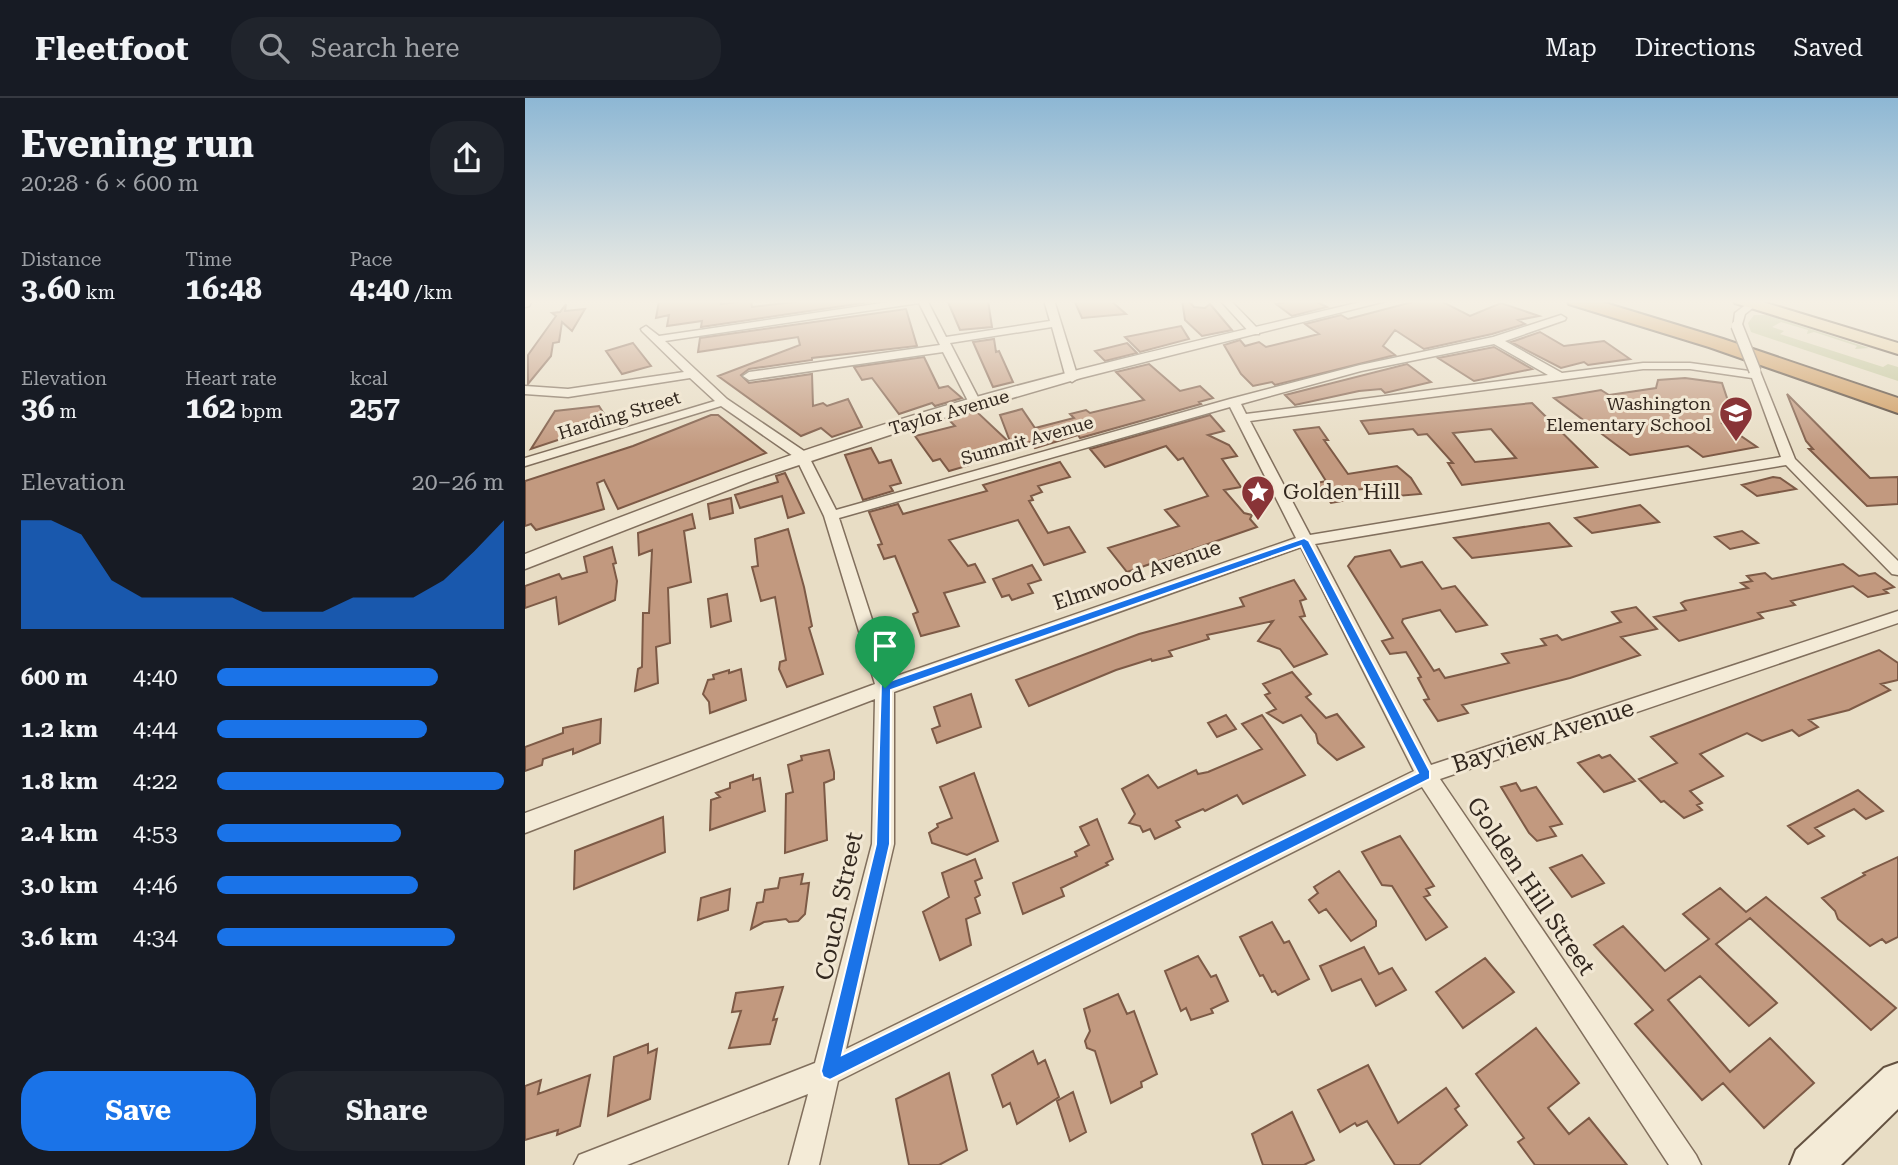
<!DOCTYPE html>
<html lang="en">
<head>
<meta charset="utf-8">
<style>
	:root { --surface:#171b24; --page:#20242c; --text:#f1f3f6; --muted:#9ea1a6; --line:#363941; --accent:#1a73e8 }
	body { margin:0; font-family:"Roboto Serif",serif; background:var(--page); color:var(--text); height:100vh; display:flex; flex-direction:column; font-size:26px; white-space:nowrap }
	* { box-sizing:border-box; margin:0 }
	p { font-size:23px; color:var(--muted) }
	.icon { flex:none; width:38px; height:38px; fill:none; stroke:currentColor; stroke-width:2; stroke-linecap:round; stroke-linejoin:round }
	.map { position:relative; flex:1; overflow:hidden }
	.panel { display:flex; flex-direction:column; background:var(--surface); width:525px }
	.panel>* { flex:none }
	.pin { position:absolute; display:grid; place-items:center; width:60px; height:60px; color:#fff; margin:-72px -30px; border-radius:50% 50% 50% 0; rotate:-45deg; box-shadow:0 0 7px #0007 }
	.pin .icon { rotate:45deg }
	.round { display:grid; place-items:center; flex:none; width:74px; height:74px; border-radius:28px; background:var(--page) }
	.overview { display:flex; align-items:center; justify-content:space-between; height:119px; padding:0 21px }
	h1 { font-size:38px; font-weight:700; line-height:52px }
	.metrics { display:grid; grid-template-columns:repeat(3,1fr); gap:10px; height:119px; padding:7px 21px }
	.metrics div { display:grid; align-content:center }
	.metrics b { font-size:30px; font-weight:700 }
	.metrics small { font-size:19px; font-weight:400 }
	.metrics p { font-size:19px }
	.chart { height:196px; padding:14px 21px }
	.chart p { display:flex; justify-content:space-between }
	.chart svg { width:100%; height:126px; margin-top:7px; fill:var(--accent); opacity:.7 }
	.primary-button { display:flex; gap:14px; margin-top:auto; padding:14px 21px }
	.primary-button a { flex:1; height:80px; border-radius:28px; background:var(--accent); color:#fff; font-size:28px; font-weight:700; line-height:80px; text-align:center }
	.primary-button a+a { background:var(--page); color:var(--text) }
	ul { padding:0 21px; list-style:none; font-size:23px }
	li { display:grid; grid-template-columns:112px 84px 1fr; align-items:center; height:52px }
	li i { height:18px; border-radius:9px; background:var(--accent) }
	header { display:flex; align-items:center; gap:42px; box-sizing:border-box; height:98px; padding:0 35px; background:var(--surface); border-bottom:2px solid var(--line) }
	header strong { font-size:33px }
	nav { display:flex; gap:38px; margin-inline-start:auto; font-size:24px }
	.search { width:490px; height:63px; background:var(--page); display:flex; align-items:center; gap:18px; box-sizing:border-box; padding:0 24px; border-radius:28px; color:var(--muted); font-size:26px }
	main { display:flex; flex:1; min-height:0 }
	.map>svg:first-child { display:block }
	.green { fill:#c1c59a }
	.building { fill:#c2997f; stroke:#7d5a46; stroke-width:2; fill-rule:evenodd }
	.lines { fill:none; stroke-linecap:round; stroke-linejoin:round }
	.minor-casing { stroke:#816f5d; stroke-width:3 }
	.tertiary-casing { stroke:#816f5d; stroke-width:3 }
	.secondary-casing { stroke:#635140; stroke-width:4 }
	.primary-casing { stroke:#4f3e31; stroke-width:4 }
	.motorway-casing { stroke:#4f3e31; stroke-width:4 }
	.minor { fill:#f4ebd7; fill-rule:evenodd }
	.tertiary { fill:#f4ebd7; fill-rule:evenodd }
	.secondary { fill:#f4ebd7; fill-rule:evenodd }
	.primary { fill:#e7cfa1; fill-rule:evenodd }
	.motorway { fill:#ce9a5f; fill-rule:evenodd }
	.minor-bridge-casing { stroke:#816f5d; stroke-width:14; stroke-linecap:butt }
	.minor-bridge { stroke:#f4ebd7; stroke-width:11 }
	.route { fill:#1a73e8; stroke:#fff; stroke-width:2; fill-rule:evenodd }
	.labels { text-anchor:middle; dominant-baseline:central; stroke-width:6; stroke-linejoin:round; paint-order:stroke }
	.far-poi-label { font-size:18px; fill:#33281f; stroke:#f1e7d3; text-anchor:end }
	.far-street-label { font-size:18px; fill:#33281f; stroke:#f1e7d3 }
	.poi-label { font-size:21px; fill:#33281f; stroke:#f1e7d3; text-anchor:start }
	.street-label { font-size:21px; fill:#33281f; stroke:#f1e7d3 }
	.near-street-label { font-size:24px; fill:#33281f; stroke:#f1e7d3 }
</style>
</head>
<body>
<header>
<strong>Fleetfoot</strong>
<div class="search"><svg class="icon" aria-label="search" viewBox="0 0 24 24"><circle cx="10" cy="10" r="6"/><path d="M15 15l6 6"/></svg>Search here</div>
<nav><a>Map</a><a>Directions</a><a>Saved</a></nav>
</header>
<main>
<section class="panel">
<div class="overview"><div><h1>Evening run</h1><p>20:28 · 6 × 600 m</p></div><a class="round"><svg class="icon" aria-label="share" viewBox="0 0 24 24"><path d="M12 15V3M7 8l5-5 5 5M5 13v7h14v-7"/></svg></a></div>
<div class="metrics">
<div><p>Distance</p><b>3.60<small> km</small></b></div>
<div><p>Time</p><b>16:48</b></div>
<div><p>Pace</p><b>4:40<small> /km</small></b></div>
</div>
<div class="metrics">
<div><p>Elevation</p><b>36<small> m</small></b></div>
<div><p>Heart rate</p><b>162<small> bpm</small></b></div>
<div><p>kcal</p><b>257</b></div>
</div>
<div class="chart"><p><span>Elevation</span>20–26 m</p>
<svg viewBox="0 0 160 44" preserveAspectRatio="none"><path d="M0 44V6L10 6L20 11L30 27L40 33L50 33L60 33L70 33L80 38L90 38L100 38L110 33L120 33L130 33L140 27L150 17L160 6V44z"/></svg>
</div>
<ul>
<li><b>600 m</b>4:40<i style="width:77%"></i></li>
<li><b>1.2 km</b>4:44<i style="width:73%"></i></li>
<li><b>1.8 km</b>4:22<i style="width:100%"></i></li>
<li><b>2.4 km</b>4:53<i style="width:64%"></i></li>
<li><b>3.0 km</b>4:46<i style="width:70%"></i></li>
<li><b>3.6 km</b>4:34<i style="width:83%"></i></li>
</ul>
<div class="primary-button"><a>Save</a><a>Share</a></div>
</section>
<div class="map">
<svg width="1373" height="1067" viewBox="0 0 1373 1067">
	<rect width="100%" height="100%" fill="#e8ddc5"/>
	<path class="green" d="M 1229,217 L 1242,217 L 1344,250 L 1330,251 L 1332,248 L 1289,234 L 1282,236 L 1283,232 L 1256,224 L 1247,229 L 1259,233 L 1255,236 L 1358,269 L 1363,266 L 1373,269 L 1373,283 L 1226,234 L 1223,225 Z"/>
	<path class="building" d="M 141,202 L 196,202 L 196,206 L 226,202 L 227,209 L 285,202 L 345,204 L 176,229 L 177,223 L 142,228 L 144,217 L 131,220 L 134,203 Z
		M 437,202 L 463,202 L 467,229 L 435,232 L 423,204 Z
		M 549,202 L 585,202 L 601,216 L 557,220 Z
		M 657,202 L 663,202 L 669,209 L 680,210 L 685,206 L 707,232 L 677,238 L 660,222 Z
		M 769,202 L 788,202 L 802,209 L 767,218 L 751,206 Z
		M 895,202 L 914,202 L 945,218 L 976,205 L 1014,218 L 993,222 L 1000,226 L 967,236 L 899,251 L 870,232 L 858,248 L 870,257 L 750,287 L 747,284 L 728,288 L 716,276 L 699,247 L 715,242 L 720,248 L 734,244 L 741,249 L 794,236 L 780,226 L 816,217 L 823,221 Z
		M 41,206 L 40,213 L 60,211 L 47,233 L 37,224 L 34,244 L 28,245 L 26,258 L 3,286 L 3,257 L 31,218 L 27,215 L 35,214 Z
		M 381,211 L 392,248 L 287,260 L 287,262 L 224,271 L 216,277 L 224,285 L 287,276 L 288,308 L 298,305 L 302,308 L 323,301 L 337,329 L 307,339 L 296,330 L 276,338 L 193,278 L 275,247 L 273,239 L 173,254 L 175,240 Z
		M 656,228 L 664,241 L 615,254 L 600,239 Z
		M 1015,234 L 1039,248 L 1079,243 L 1105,261 L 1063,267 L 1059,264 L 1036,270 L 986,244 Z
		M 469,241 L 471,254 L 474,253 L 488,284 L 468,289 L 448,244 Z
		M 108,245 L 126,268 L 97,276 L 81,253 Z
		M 602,245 L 612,255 L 580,263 L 570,253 Z
		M 969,249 L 1007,271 L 949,283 L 913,260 Z
		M 399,259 L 414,290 L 423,288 L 437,300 L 410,308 L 407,305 L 374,316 L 347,280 L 337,282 L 329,269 Z
		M 624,266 L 655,293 L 675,288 L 688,300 L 674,304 L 676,306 L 555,340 L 553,337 L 510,350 L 505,344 L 442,363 L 445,367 L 424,373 L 415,361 L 408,363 L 390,338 L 430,328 L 423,321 L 451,313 L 486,346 L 475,317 L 497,311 L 510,330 L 549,320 L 545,316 L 561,312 L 565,315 L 619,302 L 591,274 Z
		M 882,266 L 906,284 L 860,295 L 856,291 L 834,293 L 770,307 L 760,297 Z
		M 1160,280 L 1197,285 L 1207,315 L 1197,325 L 1232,349 L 1178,359 L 1163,348 L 1105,357 L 1029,300 L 1076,292 L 1084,297 L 1131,290 L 1133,282 Z
		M 1262,296 L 1345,380 L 1373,379 L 1373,406 L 1342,408 L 1284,351 L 1288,351 L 1281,343 Z
		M 1007,305 L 1072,369 L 937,387 L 923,365 L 928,365 L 902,336 L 893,337 L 888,331 L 844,336 L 836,323 ZM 966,331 L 991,360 L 950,364 L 928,335 Z
		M 74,308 L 81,319 L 81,326 L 6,351 L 30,313 Z
		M 186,317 L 193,317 L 241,355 L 93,411 L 79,382 L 72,385 L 79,411 L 11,432 L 6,426 L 0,428 L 0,383 L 108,348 Z
		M 685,317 L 699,333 L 683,337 L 704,347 L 712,358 L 697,361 L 716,389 L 699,392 L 719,415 L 727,417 L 725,421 L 732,429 L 602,474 L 583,450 L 654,428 L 640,412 L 683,398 L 658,360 L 653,362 L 641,348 L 580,369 L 565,351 Z
		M 794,329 L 803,342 L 799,342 L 823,376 L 872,368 L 886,380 L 896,396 L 872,398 L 867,388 L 828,392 L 833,400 L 806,405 L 792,385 L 801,383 L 769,332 Z
		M 346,350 L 354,365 L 366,362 L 376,385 L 365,388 L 368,393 L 338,402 L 320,357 Z
		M 535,364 L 545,379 L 513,388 L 517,394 L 506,398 L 508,402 L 504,403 L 523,435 L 544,429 L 560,454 L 519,467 L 493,422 L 424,442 L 443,468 L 450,466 L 460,484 L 419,495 L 434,528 L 396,538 L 388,516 L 393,514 L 370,458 L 359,461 L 353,447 L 357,446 L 344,414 L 373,406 L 378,416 L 462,393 L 458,387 Z
		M 260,375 L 279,415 L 263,420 L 257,398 L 215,410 L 210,397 L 253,384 L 251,378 Z
		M 1248,379 L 1255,380 L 1271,391 L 1232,398 L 1217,387 Z
		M 206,400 L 208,415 L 185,421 L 183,406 Z
		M 1115,407 L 1134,424 L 1067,435 L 1050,420 Z
		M 167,416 L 170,430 L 159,433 L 166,484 L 143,490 L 145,545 L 131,549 L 133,585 L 110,593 L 113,571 L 117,569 L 118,515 L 124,515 L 127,452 L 114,457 L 113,435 Z
		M 1024,425 L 1046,448 L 947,460 L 929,440 Z
		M 263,431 L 279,489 L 287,528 L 284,530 L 298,576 L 262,589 L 254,571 L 255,564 L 261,562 L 250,499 L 236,503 L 227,469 L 233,468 L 230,441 Z
		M 1217,433 L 1233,445 L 1205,451 L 1190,439 Z
		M 87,449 L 91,465 L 88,466 L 92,483 L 90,502 L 34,526 L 31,499 L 0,510 L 0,488 L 34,476 L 37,481 L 62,474 L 59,459 Z
		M 865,452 L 876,469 L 897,464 L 917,491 L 930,488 L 962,527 L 931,534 L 915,512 L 878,521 L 877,524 L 909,573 L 914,571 L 920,580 L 984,565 L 977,556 L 1021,547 L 1016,541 L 1032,537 L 1037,542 L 1096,524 L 1087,514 L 1111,509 L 1132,531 L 1096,539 L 1115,557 L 1045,580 L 937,607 L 943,615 L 913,623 L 899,602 L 904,601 L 893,580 L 896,579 L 881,554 L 865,556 L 857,543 L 868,540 L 823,468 L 830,459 Z
		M 1318,466 L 1334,478 L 1350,475 L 1369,489 L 1359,492 L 1363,495 L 1343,499 L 1328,488 L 1266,503 L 1270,507 L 1233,515 L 1238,520 L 1154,543 L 1129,519 L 1161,512 L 1156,505 L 1160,503 L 1223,490 L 1216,485 L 1227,483 L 1222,478 L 1240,475 L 1247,481 Z
		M 507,467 L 516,482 L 503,486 L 508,495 L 487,502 L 484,497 L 477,499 L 468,481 Z
		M 769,482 L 781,501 L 775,503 L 780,518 L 775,519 L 802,556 L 769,569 L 755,551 L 733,543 L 748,523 L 682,537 L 684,541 L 644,553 L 647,558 L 627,563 L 626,561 L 591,572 L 504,608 L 491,582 L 614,536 L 719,508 L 715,500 Z
		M 202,496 L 206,523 L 186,529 L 183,501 Z
		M 1354,552 L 1373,565 L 1373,582 L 1356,586 L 1365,592 L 1324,612 L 1284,622 L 1293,629 L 1274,638 L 1267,632 L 1237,643 L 1222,635 L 1175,656 L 1198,678 L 1165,693 L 1177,705 L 1172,707 L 1177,712 L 1159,720 L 1139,703 L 1136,704 L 1114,681 L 1152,665 L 1126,639 Z
		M 216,571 L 221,602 L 185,615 L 184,604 L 178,596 L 183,582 L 189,581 L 188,577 L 204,572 L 204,575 Z
		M 767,574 L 786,596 L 781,599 L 801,620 L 812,616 L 839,649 L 812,662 L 793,645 L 791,636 L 776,617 L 758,625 L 742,615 L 751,611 L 740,597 L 745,595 L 738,586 Z
		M 446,596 L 456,629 L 412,645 L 407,631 L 415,628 L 409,609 Z
		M 701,617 L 711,631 L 692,639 L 683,625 Z
		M 737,617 L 780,677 L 718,706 L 712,697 L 680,713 L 678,711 L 651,723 L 655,729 L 630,741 L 625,731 L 618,734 L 615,728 L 604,725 L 610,716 L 597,691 L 623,677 L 633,690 L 671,672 L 673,676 L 683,674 L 737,651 L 717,626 Z
		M 76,621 L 75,645 L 48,656 L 48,651 L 18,661 L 17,667 L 0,673 L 0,649 L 38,635 L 38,630 Z
		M 304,652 L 309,674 L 309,681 L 299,685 L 302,742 L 260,755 L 261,696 L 268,694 L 263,667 L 277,662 L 276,658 Z
		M 1074,657 L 1077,660 L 1085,657 L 1110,683 L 1079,694 L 1053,665 Z
		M 449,675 L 473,743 L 442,757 L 407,745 L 404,735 L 413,729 L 412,726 L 427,720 L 415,689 Z
		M 228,677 L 228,682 L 235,680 L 240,713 L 185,732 L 186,702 L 195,699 L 191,695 L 205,690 L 205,685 Z
		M 991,685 L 996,693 L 1011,689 L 1037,726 L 1025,729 L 1031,738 L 1012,743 L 1004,735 L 976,689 Z
		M 1333,692 L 1358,713 L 1341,721 L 1329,711 L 1290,730 L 1299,738 L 1283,746 L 1263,728 Z
		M 138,719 L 140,754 L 49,791 L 50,753 Z
		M 572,721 L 588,761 L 581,765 L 583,767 L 536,790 L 539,798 L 498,816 L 488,785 L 552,758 L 550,754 L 564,747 L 555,729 Z
		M 875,738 L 909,788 L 901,791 L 905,797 L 899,799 L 922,829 L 901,842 L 867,788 L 857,787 L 837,754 Z
		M 1057,757 L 1079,785 L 1047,799 L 1025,770 Z
		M 1373,759 L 1373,839 L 1361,845 L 1357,841 L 1345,848 L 1313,821 L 1310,813 L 1297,800 L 1340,777 L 1338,775 Z
		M 450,761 L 457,780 L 450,783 L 455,797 L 450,800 L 455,815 L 441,821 L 446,847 L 415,862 L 398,814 L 424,799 L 417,775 Z
		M 814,773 L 851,823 L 851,828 L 826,843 L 801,811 L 794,815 L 784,802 L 793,795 L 789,789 Z
		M 278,776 L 276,786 L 284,785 L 280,816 L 273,823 L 264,824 L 261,821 L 239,824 L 226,831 L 232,805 L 238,804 L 240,792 L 253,790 L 255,780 Z
		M 1195,790 L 1221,814 L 1241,799 L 1371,910 L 1346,932 L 1225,820 L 1191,846 L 1252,905 L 1224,928 L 1175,878 L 1143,902 L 1205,974 L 1245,940 L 1289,985 L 1239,1030 L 1198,985 L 1177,1002 L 1110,926 L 1128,912 L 1069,847 L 1098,828 L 1140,873 L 1184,841 L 1158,816 Z
		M 205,791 L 203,812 L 173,822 L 176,800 Z
		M 747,824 L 759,845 L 764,843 L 784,881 L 753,897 L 750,893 L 747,894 L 738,877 L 735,878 L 715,839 Z
		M 839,849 L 854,876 L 867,870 L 881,892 L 851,908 L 836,881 L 807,893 L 795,868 Z
		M 673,858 L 686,879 L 691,877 L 703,903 L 686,911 L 688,915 L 666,922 L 661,910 L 656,913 L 640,873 Z
		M 960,860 L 989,894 L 938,930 L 911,894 Z
		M 258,889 L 248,922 L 252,921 L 245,946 L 204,950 L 216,913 L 207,914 L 211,895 Z
		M 593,896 L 602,916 L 609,913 L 632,976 L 616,984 L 617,989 L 586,1005 L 570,953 L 562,950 L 560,943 L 565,933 L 559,911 Z
		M 1011,930 L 1054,985 L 1023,1010 L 1044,1036 L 1064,1020 L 1102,1067 L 1010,1067 L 993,1044 L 999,1040 L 951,976 Z
		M 123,946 L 123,955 L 132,951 L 125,1001 L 83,1018 L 89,959 Z
		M 508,953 L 513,966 L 520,962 L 534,999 L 492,1026 L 485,1005 L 478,1009 L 467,977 Z
		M 843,967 L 873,1025 L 921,990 L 934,1008 L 930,1011 L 942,1027 L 894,1067 L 870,1067 L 842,1023 L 832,1028 L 830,1025 L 815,1034 L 793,992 Z
		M 424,975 L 442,1052 L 414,1067 L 384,1067 L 371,1001 Z
		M 65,977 L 55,1028 L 32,1037 L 33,1032 L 0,1042 L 0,988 L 16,982 L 13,996 Z
		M 548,994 L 561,1034 L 545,1043 L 532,1003 Z
		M 767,1014 L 789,1062 L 779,1067 L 738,1067 L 727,1036 Z"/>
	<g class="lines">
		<g class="minor-casing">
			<path id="minor" d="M 0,202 L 7,202 L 4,208 L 0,209 Z
				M 377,202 L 402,202 L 421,239 L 525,223 L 519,202 L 529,202 L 553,280 L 547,284 L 541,280 L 527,229 L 425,245 L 456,305 L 450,309 L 444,305 L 418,254 L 224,282 L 218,278 L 224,274 L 415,247 L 394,205 L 140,243 L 202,301 L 282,355 L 311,412 L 705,301 L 835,267 L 968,239 L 1036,217 L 1041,220 L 1040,222 L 980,243 L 1037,275 L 1118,265 L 1165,265 L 1224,273 L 1234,271 L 1270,361 L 1373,463 L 1373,477 L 1367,476 L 1261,367 L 790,446 L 906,667 L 1373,513 L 1373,525 L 915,681 L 1171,1057 L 1176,1067 L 1144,1067 L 897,689 L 313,983 L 294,1067 L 264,1067 L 283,996 L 102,1067 L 49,1067 L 54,1057 L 290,965 L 347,746 L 350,601 L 0,735 L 0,715 L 350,586 L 299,418 L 271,360 L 196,308 L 0,368 L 0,360 L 190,303 L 165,280 L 43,299 L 0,296 L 0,288 L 43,291 L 159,274 L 117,233 L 116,231 L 121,228 L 134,238 ZM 969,246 L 1023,277 L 721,316 L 716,306 L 836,273 ZM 1118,271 L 1165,271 L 1227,280 L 1256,359 L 785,437 L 725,323 ZM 705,309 L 771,440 L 366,580 L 314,420 ZM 776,449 L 889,673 L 321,951 L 369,746 L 369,594 Z
				M 695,202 L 705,202 L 734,232 L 734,236 L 726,236 Z
				M 1227,202 L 1238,202 L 1220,216 L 1216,230 L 1208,230 L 1210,215 Z"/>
		</g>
		<g class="tertiary-casing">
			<path id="tertiary" d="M 844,202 L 865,202 L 556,280 L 398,326 L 229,382 L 0,471 L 0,456 C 146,399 293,344 444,301 C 576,264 711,234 844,202 Z"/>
		</g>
		<g class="secondary-casing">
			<path id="secondary" d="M 1373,965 L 1373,1011 L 1316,1067 L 1265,1067 L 1271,1052 L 1359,970 Z"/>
		</g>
		<g class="primary-casing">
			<path id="primary" d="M 1208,202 L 1231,202 L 1373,245 L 1373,256 L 1210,205 Z"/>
		</g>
		<g class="motorway-casing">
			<path id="motorway" d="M 1042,202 L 1070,202 L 1198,241 L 1373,300 L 1373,315 L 1184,249 L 1044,206 Z"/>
		</g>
		<use href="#minor" class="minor"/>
		<use href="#tertiary" class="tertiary"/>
		<use href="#secondary" class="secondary"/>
		<use href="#primary" class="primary"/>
		<use href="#motorway" class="motorway"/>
		<g class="minor-bridge-casing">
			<path id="minor-bridge" d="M 1212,228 L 1230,273"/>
		</g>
		<use href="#minor-bridge" class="minor-bridge"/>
	</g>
	<linearGradient id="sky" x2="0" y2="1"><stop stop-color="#8db7d4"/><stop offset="0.58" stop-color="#f5f0e5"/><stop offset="1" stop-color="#f5f0e5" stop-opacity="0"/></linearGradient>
	<rect width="1373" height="351" fill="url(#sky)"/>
	<path class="route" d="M 779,440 L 784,443 L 905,673 L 905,681 L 311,979 L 305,982 L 298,979 L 296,973 L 351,746 L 356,586 ZM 776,448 L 893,675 L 317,957 L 365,746 L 366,592 Z"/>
	<defs>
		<g id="school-pin" transform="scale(1.75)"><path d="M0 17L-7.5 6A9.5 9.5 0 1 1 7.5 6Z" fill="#893437" stroke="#f1e7d3"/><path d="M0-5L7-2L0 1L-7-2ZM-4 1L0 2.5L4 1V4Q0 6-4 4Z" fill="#fff"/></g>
		<g id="sight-pin" transform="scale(1.75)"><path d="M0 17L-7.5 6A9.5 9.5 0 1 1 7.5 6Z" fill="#893437" stroke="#f1e7d3"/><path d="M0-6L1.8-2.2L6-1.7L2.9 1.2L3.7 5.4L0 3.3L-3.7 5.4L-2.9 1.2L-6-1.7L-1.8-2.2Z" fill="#fff"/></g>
	</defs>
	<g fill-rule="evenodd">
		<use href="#school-pin" x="1211" y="315"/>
		<use href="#sight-pin" x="733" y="394"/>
	</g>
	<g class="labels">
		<g class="far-poi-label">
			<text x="1186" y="305">Washington<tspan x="1186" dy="21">Elementary School</tspan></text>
		</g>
		<g class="far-street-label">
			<text transform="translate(424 314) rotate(-16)">Taylor Avenue</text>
			<text transform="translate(94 317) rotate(-17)">Harding Street</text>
			<text transform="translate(502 342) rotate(-16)">Summit Avenue</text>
		</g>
		<g class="poi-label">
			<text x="758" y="394">Golden Hill</text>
		</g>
		<g class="street-label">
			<text transform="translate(612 477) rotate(-19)">Elmwood Avenue</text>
		</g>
		<g class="near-street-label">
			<text transform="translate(1018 638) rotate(-18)">Bayview Avenue</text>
			<text transform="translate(1006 788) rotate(56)">Golden Hill Street</text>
			<text transform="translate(314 808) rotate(-78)">Couch Street</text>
		</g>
	</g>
</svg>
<div class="pin" style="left:360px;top:590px;background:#1e9e55"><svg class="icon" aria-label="arrive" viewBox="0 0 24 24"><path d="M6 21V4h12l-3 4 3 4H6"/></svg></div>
</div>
</main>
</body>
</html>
